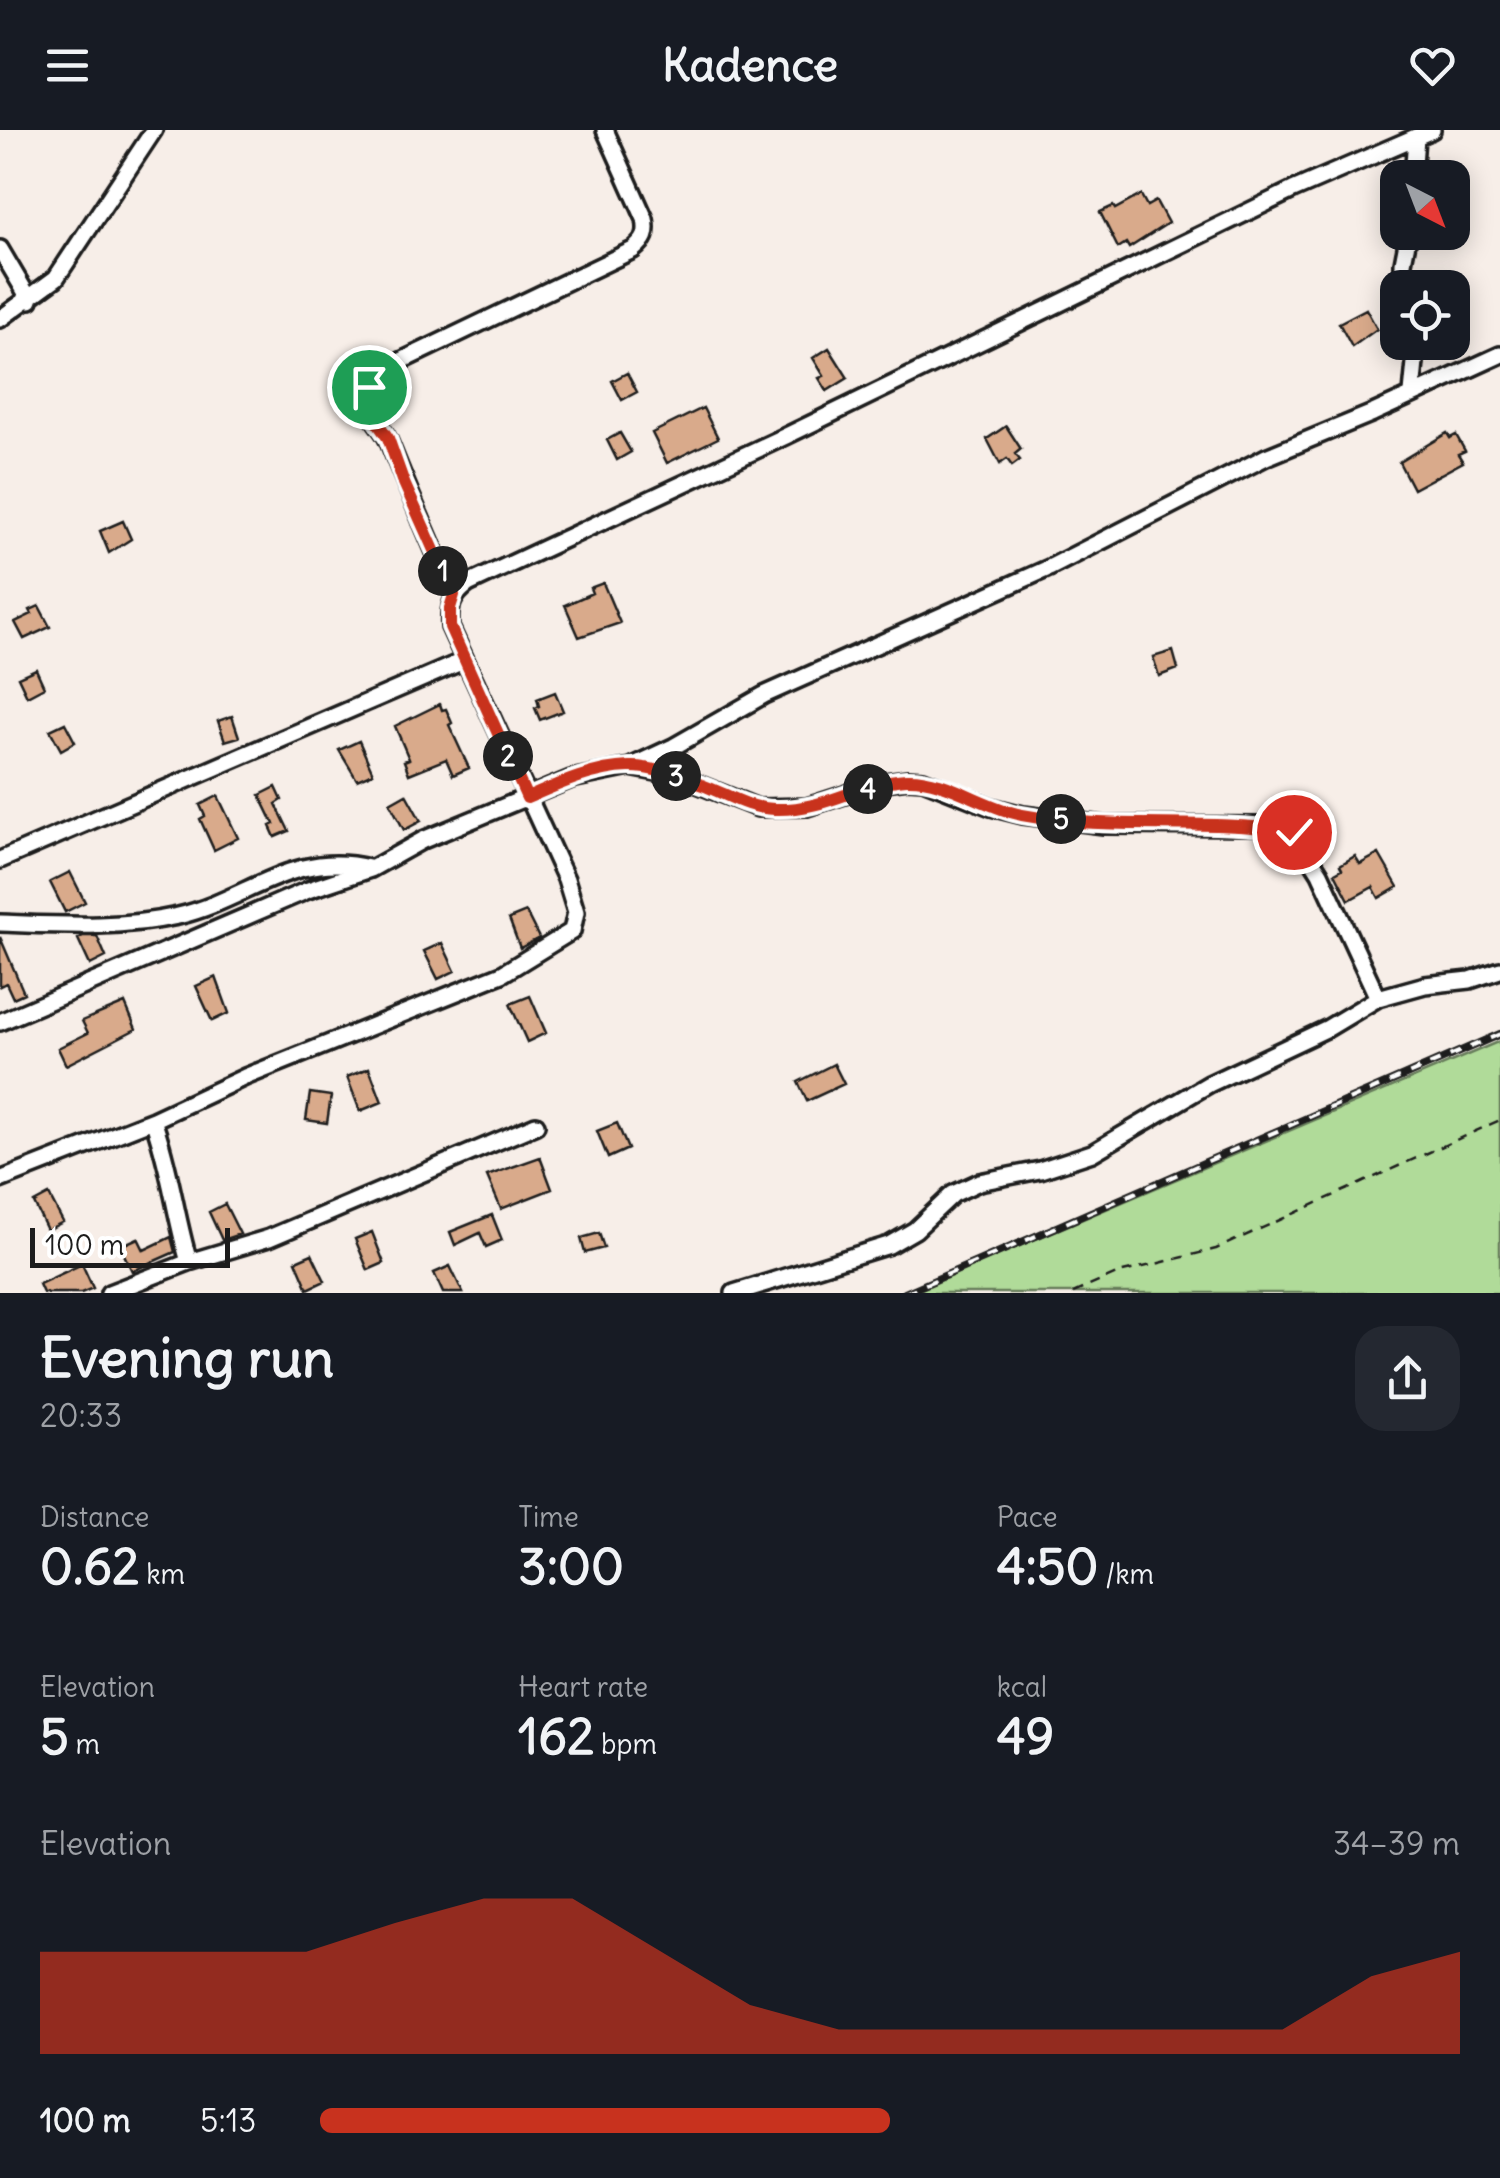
<!DOCTYPE html>
<html lang="en">
<head>
<meta charset="utf-8">
<style>
	:root { --surface:#171b24; --page:#242831; --text:#f1f3f6; --muted:#9ea1a6; --accent:#c8321e }
	body { margin:0; font-family:Delius,sans-serif; background:var(--page); color:var(--text); height:100vh; display:flex; flex-direction:column; font-size:38px; white-space:nowrap }
	* { box-sizing:border-box; margin:0 }
	p { font-size:32px; color:var(--muted) }
	.icon { flex:none; width:55px; height:55px; fill:none; stroke:currentColor; stroke-width:2; stroke-linecap:round; stroke-linejoin:round }
	.map { position:relative; height:1163px; overflow:hidden }
	.panel { display:flex; flex-direction:column; background:var(--surface); flex:1 }
	.panel>* { flex:none }
	.needle { width:65px; rotate:138deg }
	.controls { position:absolute; left:1380px; top:30px; display:grid; gap:20px }
	.controls a { display:grid; place-items:center; width:90px; height:90px; border-radius:20px; background:var(--surface); box-shadow:0 5px 25px #0003; font-size:50px }
	.scale { position:absolute; left:30px; bottom:25px; width:200px; box-sizing:border-box; padding-left:10px; border:5px solid #1c1c1c; border-top:0; font-size:28px; line-height:35px; white-space:nowrap; color:#1c1c1c; -webkit-text-stroke:8px #fff; paint-order:stroke }
	.pin { position:absolute; display:grid; place-items:center; width:85px; height:85px; color:#fff; margin:-42px; border:5px solid #fff; border-radius:50%; box-shadow:0 2px 10px #0007 }
	.km { position:absolute; width:50px; height:50px; margin:-25px; border-radius:50%; background:#222; color:#fff; font-size:28px; line-height:50px; text-align:center }
	.round { display:grid; place-items:center; flex:none; width:105px; height:105px; border-radius:30px; background:var(--page) }
	.summary { display:flex; align-items:center; justify-content:space-between; height:170px; padding:0 40px }
	h1 { font-size:55px; font-weight:800; line-height:75px }
	.figures { display:grid; grid-template-columns:repeat(3,1fr); gap:15px; height:170px; padding:10px 40px }
	.figures div { display:grid; align-content:center }
	.figures b { font-size:50px; font-weight:800 }
	.figures small { font-size:28px; font-weight:400 }
	.figures p { font-size:28px }
	.chart { height:280px; padding:20px 40px }
	.chart p { display:flex; justify-content:space-between }
	.chart svg { width:100%; height:180px; margin-top:10px; fill:var(--accent); opacity:.7 }
	ul { padding:0 40px; list-style:none; font-size:32px }
	li { display:grid; grid-template-columns:160px 120px 1fr; align-items:center; height:75px }
	li i { height:25px; border-radius:12px; background:var(--accent) }
	header { display:flex; justify-content:space-between; align-items:center; height:130px; padding:0 40px; background:var(--surface); font-size:45px; font-weight:800 }
	.map>svg:first-child { display:block }
	.green { fill:#b0db99; stroke:#667c5a; stroke-width:2.5 }
	.building { fill:#d9aa8b; stroke:#1c1c1c; stroke-width:2.5 }
	.lines { fill:none; stroke-linecap:round; stroke-linejoin:round }
	.minor-casing { stroke:#1c1c1c; stroke-width:22 }
	.path { stroke:#1c1c1c; stroke-width:2.5; stroke-dasharray:10 8; stroke-linecap:butt }
	.minor { stroke:#fff; stroke-width:15 }
	.rail-casing { stroke:#1c1c1c; stroke-width:8 }
	.rail { stroke:#fff; stroke-width:4; stroke-dasharray:11; stroke-linecap:butt }
	.route-casing { stroke:#fff; stroke-width:20 }
	.route { stroke:#c8321e; stroke-width:12 }
</style>
</head>
<body>
<header><svg class="icon" aria-label="menu" viewBox="0 0 24 24"><path d="M4 6h16M4 12h16M4 18h16"/></svg>Kadence<svg class="icon" aria-label="heart" viewBox="0 0 24 24"><path d="M12 20l-8-8c-3-5 5-10 8-4 3-6 11-1 8 4z"/></svg></header>
<div class="map">
<svg width="1500" height="1163" viewBox="0 0 1500 1163">
	<rect width="100%" height="100%" fill="#f7eee8"/>
	<filter id="ink" filterUnits="userSpaceOnUse"><feTurbulence type="fractalNoise" baseFrequency=".01" numOctaves="2"/><feDisplacementMap in="SourceGraphic" scale="20" xChannelSelector="R" yChannelSelector="G"/><feConvolveMatrix kernelMatrix="1 2 1 2 8 2 1 2 1" color-interpolation-filters="sRGB"/></filter>
	<g filter="url(#ink)">
		<path class="green" d="M 1500,911 L 1500,1163 L 909,1163 Z"/>
		<path class="building" d="M 1141,65 L 1147,76 L 1156,71 L 1168,93 L 1129,118 L 1126,113 L 1118,118 L 1100,82 L 1113,76 L 1115,79 Z
			M 1366,179 L 1377,199 L 1352,217 L 1339,193 Z
			M 829,218 L 848,248 L 827,261 L 819,248 L 824,246 L 813,228 Z
			M 627,243 L 637,262 L 622,270 L 612,251 Z
			M 703,278 L 718,308 L 667,333 L 652,303 Z
			M 1006,296 L 1021,319 L 1015,324 L 1020,330 L 1012,336 L 1007,329 L 1000,334 L 987,309 Z
			M 620,303 L 631,322 L 617,330 L 607,310 Z
			M 1447,303 L 1450,308 L 1456,305 L 1465,321 L 1458,324 L 1463,332 L 1413,359 L 1399,332 Z
			M 123,391 L 131,409 L 109,423 L 100,401 Z
			M 603,453 L 620,493 L 579,507 L 565,475 L 592,463 L 590,458 Z
			M 39,476 L 50,497 L 24,509 L 15,492 L 32,484 L 30,480 Z
			M 1173,521 L 1178,539 L 1159,546 L 1153,527 Z
			M 36,539 L 44,557 L 27,566 L 18,547 Z
			M 555,562 L 563,581 L 540,590 L 535,578 L 539,576 L 537,569 Z
			M 440,574 L 442,580 L 446,579 L 452,593 L 449,595 L 469,638 L 453,645 L 446,629 L 409,644 L 404,631 L 409,629 L 395,596 Z
			M 232,586 L 239,607 L 225,611 L 218,591 Z
			M 65,593 L 75,612 L 61,620 L 50,600 Z
			M 359,611 L 373,643 L 357,650 L 339,620 Z
			M 276,657 L 282,670 L 276,674 L 289,701 L 275,707 L 270,696 L 274,694 L 260,665 Z
			M 406,664 L 421,691 L 404,700 L 390,673 Z
			M 218,666 L 238,708 L 214,720 L 200,689 L 205,686 L 200,675 Z
			M 1379,724 L 1398,757 L 1379,768 L 1373,757 L 1349,770 L 1335,743 L 1342,739 L 1340,735 L 1355,726 L 1360,734 Z
			M 70,742 L 85,772 L 65,782 L 50,752 Z
			M 526,782 L 539,808 L 520,818 L 509,789 Z
			M 83,806 L 97,806 L 106,827 L 90,835 L 78,809 Z
			M 0,807 L 24,863 L 13,868 L 6,853 L 0,856 Z
			M 442,813 L 455,841 L 438,849 L 424,821 Z
			M 216,847 L 229,883 L 212,891 L 196,856 Z
			M 530,866 L 546,903 L 527,912 L 510,874 Z
			M 125,873 L 136,899 L 66,935 L 58,918 L 88,903 L 82,891 Z
			M 834,934 L 844,954 L 807,971 L 798,952 Z
			M 369,938 L 382,972 L 360,981 L 347,947 Z
			M 310,963 L 331,966 L 327,993 L 306,990 Z
			M 617,993 L 628,1019 L 608,1028 L 597,1001 Z
			M 540,1027 L 552,1059 L 501,1079 L 487,1046 Z
			M 49,1065 L 63,1092 L 47,1100 L 34,1073 Z
			M 225,1074 L 240,1104 L 222,1110 L 209,1082 Z
			M 492,1085 L 502,1110 L 486,1117 L 480,1103 L 455,1115 L 450,1102 Z
			M 372,1102 L 384,1133 L 368,1140 L 355,1109 Z
			M 599,1103 L 604,1118 L 585,1123 L 581,1108 Z
			M 171,1107 L 175,1122 L 132,1141 L 120,1116 L 138,1108 L 144,1120 Z
			M 312,1124 L 325,1151 L 308,1159 L 296,1131 Z
			M 82,1134 L 93,1158 L 81,1163 L 43,1163 L 39,1154 Z
			M 450,1136 L 463,1163 L 443,1163 L 434,1143 Z"/>
		<g class="lines">
			<g class="minor-casing">
				<path id="minor" d="M 1413,48 L 1416,7
					M 0,119 L 30,170
					M 1403,158 L 1403,133 L 1409,102
					M 0,189 L 56,148 L 154,0
					M 1412,263 L 1417,212
					M 454,465 C 431,414 410,364 389,312 C 384,298 368,287 367,271 C 365,250 386,240 401,231 L 633,120 C 645,110 648,104 645,89 L 605,0
					M 630,637 L 677,646 L 758,678 L 807,677 L 885,652 L 908,649 L 923,650 L 991,677 L 1023,685 L 1104,695 L 1259,696 L 1294,702 L 1320,743 L 1378,868
					M 0,730 L 463,531
					M 0,793 C 60,795 119,799 178,786 C 247,770 293,719 369,738
					M 0,892 L 308,760 L 371,739 L 423,710 L 571,649 L 630,637 L 673,617 L 764,565 L 1049,438 L 1266,327 L 1373,283 L 1500,225
					M 153,990 C 170,1036 175,1085 189,1132
					M 0,1050 L 153,990 L 245,947 L 502,844 L 572,801 L 576,782 L 566,749 L 450,497 C 449,476 451,467 468,454 L 786,306 L 1293,60 L 1432,0
					M 109,1163 L 189,1132 L 269,1108 L 536,995
					M 734,1163 L 889,1115 L 915,1100 L 953,1064 L 979,1052 L 1040,1040 L 1092,1023 L 1209,954 L 1328,898 L 1378,868 L 1425,855 L 1470,850 L 1500,840"/>
			</g>
			<path class="path" d="M 1073,1163 L 1119,1143 L 1216,1119 L 1500,990"/>
			<use href="#minor" class="minor"/>
			<g class="rail-casing">
				<path id="rail" d="M 905,1163 L 1500,904"/>
			</g>
			<use href="#rail" class="rail"/>
		</g>
	</g>
	<g class="lines" filter="url(#ink)">
		<g class="route-casing">
			<path id="route" d="M 369,257 L 366,269 L 370,282 L 388,308 L 404,353 L 454,465 L 450,478 L 450,497 L 527,668 C 559,654 594,638 629,637 C 651,636 681,647 702,655 C 727,664 746,678 774,679 C 826,681 860,652 906,649 C 945,647 984,678 1022,685 C 1112,702 1204,687 1294,702"/>
		</g>
		<use href="#route" class="route"/>
	</g>
</svg>
<div class="controls">
<a><svg class="needle" viewBox="-14 -14 28 28"><path d="M0-13l5 13h-10z" fill="#e53935"/><path d="M0 13l5-13h-10z" fill="#9ea1a6"/></svg></a>
<a><svg class="icon" aria-label="locate" viewBox="0 0 24 24"><circle cx="12" cy="12" r="6"/><path d="M12 2v4M12 18v4M2 12h4M18 12h4"/></svg></a>
</div>
<div class="scale">100 m</div>
<div class="pin" style="left:369px;top:257px;background:#1e9e55"><svg class="icon" aria-label="arrive" viewBox="0 0 24 24"><path d="M6 21V4h12l-3 4 3 4H6"/></svg></div>
<div class="pin" style="left:1294px;top:702px;background:#d93025"><svg class="icon" aria-label="check" viewBox="0 0 24 24"><path d="M5 12l5 5 9-10"/></svg></div>
<b class="km" style="left:443px;top:441px">1</b>
<b class="km" style="left:508px;top:626px">2</b>
<b class="km" style="left:676px;top:646px">3</b>
<b class="km" style="left:868px;top:659px">4</b>
<b class="km" style="left:1061px;top:689px">5</b>
</div>
<section class="panel">
<div class="summary"><div><h1>Evening run</h1><p>20:33</p></div><a class="round"><svg class="icon" aria-label="share" viewBox="0 0 24 24"><path d="M12 15V3M7 8l5-5 5 5M5 13v7h14v-7"/></svg></a></div>
<div class="figures">
<div><p>Distance</p><b>0.62<small> km</small></b></div>
<div><p>Time</p><b>3:00</b></div>
<div><p>Pace</p><b>4:50<small> /km</small></b></div>
</div>
<div class="figures">
<div><p>Elevation</p><b>5<small> m</small></b></div>
<div><p>Heart rate</p><b>162<small> bpm</small></b></div>
<div><p>kcal</p><b>49</b></div>
</div>
<div class="chart"><p><span>Elevation</span>34–39 m</p>
<svg viewBox="0 0 160 44" preserveAspectRatio="none"><path d="M0 44V19L10 19L20 19L30 19L40 12L50 6L60 6L70 19L80 32L90 38L100 38L110 38L120 38L130 38L140 38L150 25L160 19V44z"/></svg>
</div>
<ul>
<li><b>100 m</b>5:13<i style="width:50%"></i></li>
</ul>
</section>
</body>
</html>
